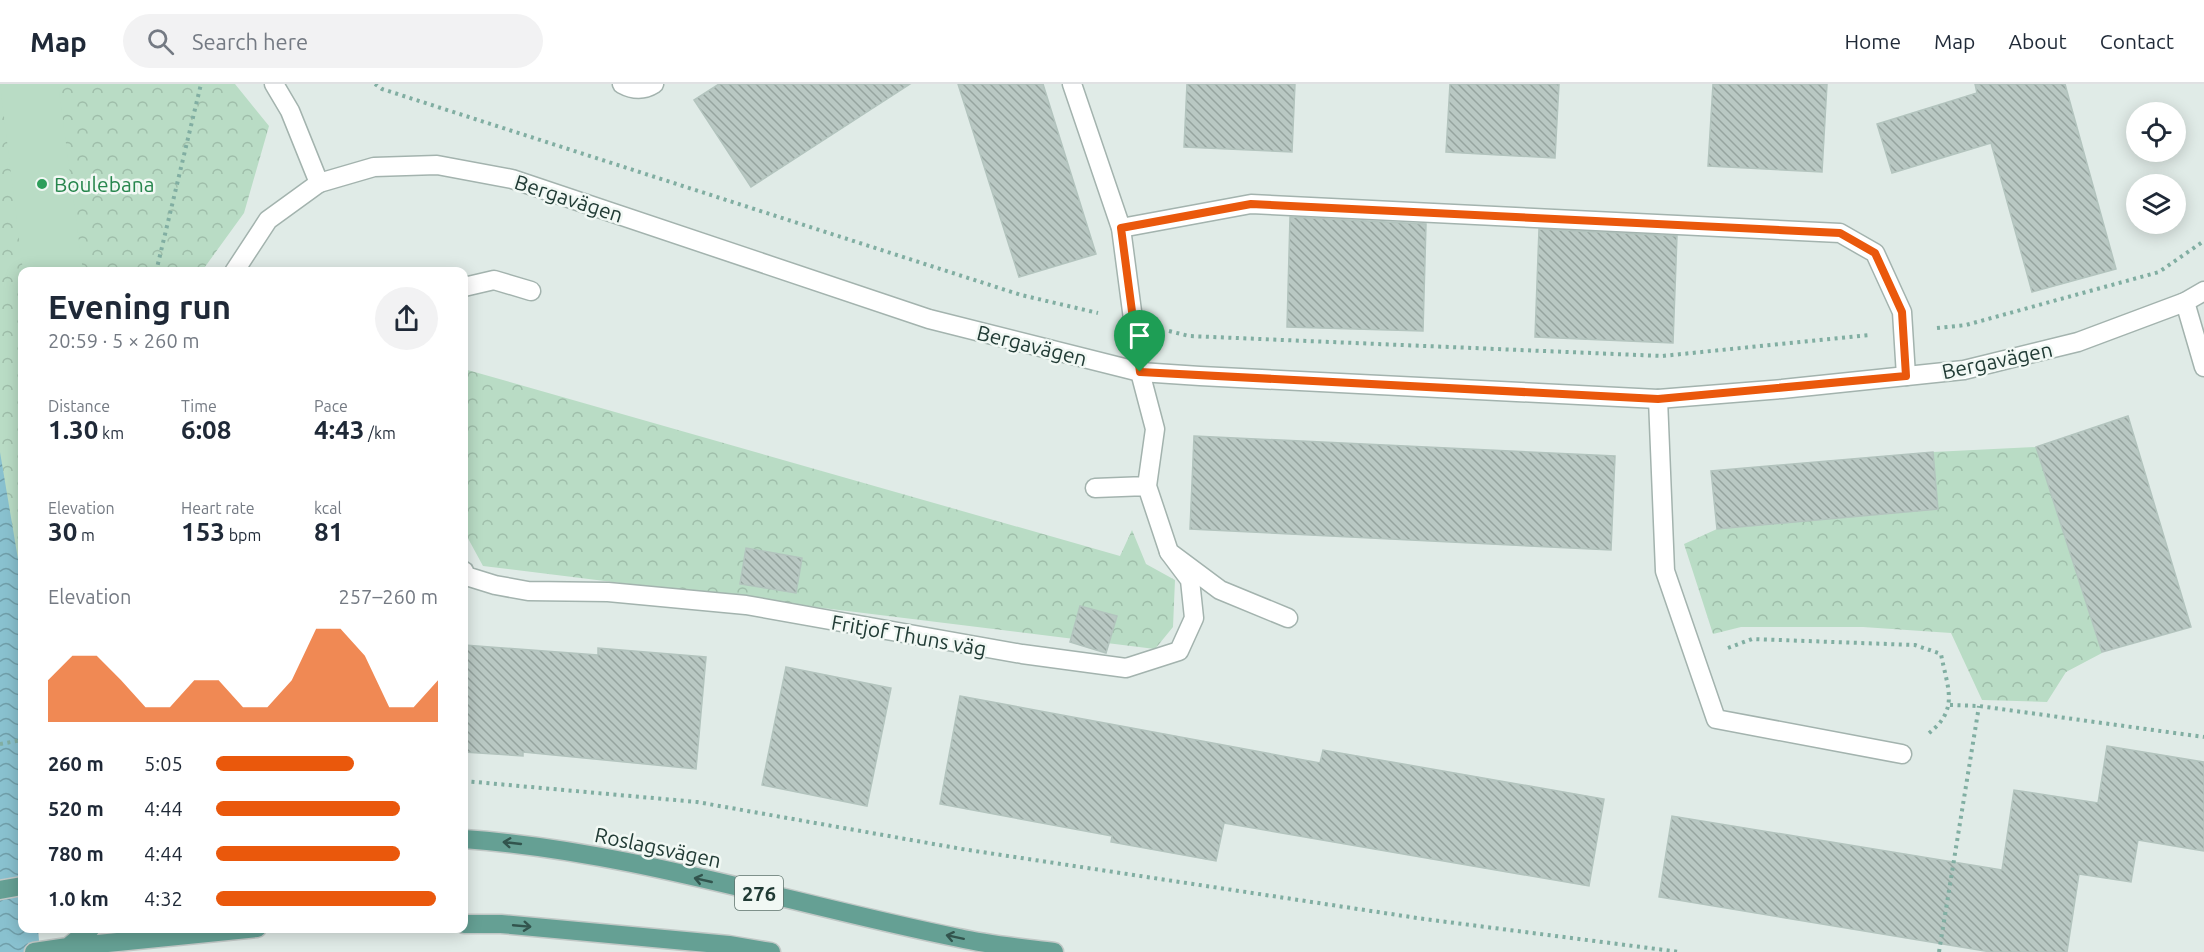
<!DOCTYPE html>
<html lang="en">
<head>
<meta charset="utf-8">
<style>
	:root { --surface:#fff; --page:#f2f2f3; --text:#1f2937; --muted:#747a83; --line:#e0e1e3; --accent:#ea580c }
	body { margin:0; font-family:Ubuntu,sans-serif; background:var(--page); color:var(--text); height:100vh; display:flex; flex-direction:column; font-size:22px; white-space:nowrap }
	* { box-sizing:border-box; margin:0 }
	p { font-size:20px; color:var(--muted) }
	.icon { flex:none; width:33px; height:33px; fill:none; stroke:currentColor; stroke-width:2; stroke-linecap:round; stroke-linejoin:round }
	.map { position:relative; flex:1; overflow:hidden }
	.side { position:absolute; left:18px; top:183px; width:450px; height:666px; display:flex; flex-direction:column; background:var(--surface); border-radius:12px; box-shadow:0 3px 15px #0003 }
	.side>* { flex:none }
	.controls { position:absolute; left:2126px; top:18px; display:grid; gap:12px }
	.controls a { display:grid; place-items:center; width:60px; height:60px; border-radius:50%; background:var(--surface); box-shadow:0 3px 15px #0003; font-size:30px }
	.pin { position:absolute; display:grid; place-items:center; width:51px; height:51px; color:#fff; margin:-62px -26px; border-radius:50% 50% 50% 0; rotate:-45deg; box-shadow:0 0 6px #0007 }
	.pin .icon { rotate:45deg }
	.round { display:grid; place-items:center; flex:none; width:63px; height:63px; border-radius:32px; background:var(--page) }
	.headline { display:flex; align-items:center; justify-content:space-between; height:102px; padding:0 30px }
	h1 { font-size:33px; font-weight:700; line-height:45px }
	.stats { display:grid; grid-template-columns:repeat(3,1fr); gap:9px; height:102px; padding:6px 30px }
	.stats div { display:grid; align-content:center }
	.stats b { font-size:26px; font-weight:700 }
	.stats small { font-size:16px; font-weight:400 }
	.stats p { font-size:16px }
	.chart { height:168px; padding:12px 30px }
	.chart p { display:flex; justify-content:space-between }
	.chart svg { width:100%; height:108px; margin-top:6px; fill:var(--accent); opacity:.7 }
	ul { padding:0 30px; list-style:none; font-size:20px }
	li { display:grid; grid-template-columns:96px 72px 1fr; align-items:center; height:45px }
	li i { height:15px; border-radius:8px; background:var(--accent) }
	header { display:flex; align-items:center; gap:36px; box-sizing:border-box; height:84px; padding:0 30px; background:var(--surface); border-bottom:2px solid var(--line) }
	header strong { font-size:28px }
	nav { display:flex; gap:33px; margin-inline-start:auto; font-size:21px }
	.search { width:420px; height:54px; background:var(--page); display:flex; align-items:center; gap:15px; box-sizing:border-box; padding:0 21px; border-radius:33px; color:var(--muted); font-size:22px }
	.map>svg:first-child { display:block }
	.park { fill:url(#park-crowns) }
	.garden { fill:#b9dcc5 }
	.water { fill:url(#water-waves) }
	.building { fill:url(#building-back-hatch); stroke:#b3c4be; stroke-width:1.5 }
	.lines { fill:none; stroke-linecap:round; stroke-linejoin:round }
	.service-casing { stroke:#a3b3ae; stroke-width:21 }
	.minor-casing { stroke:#a3b3ae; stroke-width:21 }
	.tertiary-casing { stroke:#a3b3ae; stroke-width:21 }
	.primary-casing { stroke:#c1c8c6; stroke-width:21 }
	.path { stroke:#81aea2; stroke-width:4; stroke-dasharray:3 4.5; stroke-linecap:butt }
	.service { stroke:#fff; stroke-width:18 }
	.minor { stroke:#fff; stroke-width:18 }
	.tertiary { stroke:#fff; stroke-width:18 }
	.primary { stroke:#65a094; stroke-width:18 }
	.oneway { stroke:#32544d }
	.route-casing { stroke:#fff; stroke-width:12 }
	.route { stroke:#ea580c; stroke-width:8 }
	.leisure-dot { fill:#2e9e5b; stroke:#f1f8f4; stroke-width:2 }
	.labels { text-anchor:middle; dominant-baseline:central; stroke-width:5; stroke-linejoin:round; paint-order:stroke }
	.shield { fill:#f1f8f4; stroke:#5f746e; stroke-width:1.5 }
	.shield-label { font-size:20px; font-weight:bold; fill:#213b35 }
	.leisure-label { font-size:21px; fill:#27864d; stroke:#f1f8f4; text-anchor:start }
	.street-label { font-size:21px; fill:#213b35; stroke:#f1f8f4 }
</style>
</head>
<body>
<header>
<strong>Map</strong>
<div class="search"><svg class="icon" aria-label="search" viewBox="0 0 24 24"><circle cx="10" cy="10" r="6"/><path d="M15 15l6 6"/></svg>Search here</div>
<nav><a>Home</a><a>Map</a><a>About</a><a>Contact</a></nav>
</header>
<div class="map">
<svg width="2204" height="868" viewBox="0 0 2204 868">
	<defs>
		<pattern id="park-crowns" width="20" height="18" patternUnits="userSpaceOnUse" patternTransform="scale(1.5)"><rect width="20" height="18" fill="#b9dcc5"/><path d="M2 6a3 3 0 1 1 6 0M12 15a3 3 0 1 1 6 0" fill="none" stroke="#9fbeaa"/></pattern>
		<pattern id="water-waves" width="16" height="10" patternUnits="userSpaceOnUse" patternTransform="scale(1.5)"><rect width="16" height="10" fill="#89c1cf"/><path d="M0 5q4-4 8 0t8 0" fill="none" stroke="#709ea9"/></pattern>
		<pattern id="building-back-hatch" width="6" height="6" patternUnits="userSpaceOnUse" patternTransform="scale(1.5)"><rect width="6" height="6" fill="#b9c8c3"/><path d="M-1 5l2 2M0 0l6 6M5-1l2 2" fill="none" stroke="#96a49f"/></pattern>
	</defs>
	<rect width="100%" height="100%" fill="#e0ebe7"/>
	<path class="park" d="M 0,0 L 235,0 L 269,42 L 244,129 L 202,187 L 22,188 L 22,531 L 0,395 Z
		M 464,285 L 1120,472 L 1132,446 L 1146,480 L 1175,496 L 1173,543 L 1155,565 L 483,482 L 464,447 Z
		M 2036,363 L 2102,569 L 2066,588 L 2047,618 L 1982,616 L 1951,549 L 1863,543 L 1741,543 L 1713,550 L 1684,460 L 1717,445 L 1938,425 L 1933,368 Z"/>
	<path class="garden" d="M 0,0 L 58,0 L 83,187 L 23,187 Z"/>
	<path class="water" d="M 0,368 L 22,499 L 22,844 L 38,845 L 40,868 L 0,868 Z"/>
	<path class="building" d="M 719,0 L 910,0 L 751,103 L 694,16 Z
		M 958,0 L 1043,0 L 1096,170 L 1019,193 Z
		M 1187,0 L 1295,0 L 1292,68 L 1184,63 Z
		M 1450,0 L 1559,0 L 1555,74 L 1446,68 Z
		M 1713,0 L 1827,0 L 1822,88 L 1708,82 Z
		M 1975,0 L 2065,0 L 2116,185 L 2032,208 L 1991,59 L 1892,89 L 1877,40 L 1977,9 Z
		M 1290,133 L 1426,140 L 1423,247 L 1287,243 Z
		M 1539,145 L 1677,152 L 1673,259 L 1535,253 Z
		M 2128,332 L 2191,543 L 2102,568 L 2036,363 Z
		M 1194,352 L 1615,372 L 1611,466 L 1190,445 Z
		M 1933,368 L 1938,425 L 1717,445 L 1711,387 Z
		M 746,464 L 802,474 L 796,509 L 740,500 Z
		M 1080,522 L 1117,532 L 1106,569 L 1070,558 Z
		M 464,561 L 598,571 L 598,564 L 706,573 L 696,685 L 523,668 L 523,672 L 464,668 Z
		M 786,583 L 891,604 L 867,722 L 762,701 Z
		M 960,612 L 1320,679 L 1323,666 L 1604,715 L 1589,802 L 1224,739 L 1216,777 L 1111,758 L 1112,752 L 940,720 Z
		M 2107,662 L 2204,678 L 2204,767 L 2138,756 L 2131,798 L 2079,790 L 2067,868 L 1991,868 L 1659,813 L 1672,732 L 2002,786 L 2014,706 L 2098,719 Z"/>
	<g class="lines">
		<g class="service-casing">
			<path id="service" d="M 1121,144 L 1251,120 L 1840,149 L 1875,169 L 1902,228 L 1906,292
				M 2185,218 L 2204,283
				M 1140,288 L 1155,345 L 1147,402 L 1169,468 L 1220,506 L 1288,534
				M 1658,315 L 1665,487 L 1716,635 L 1902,670
				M 1095,404 L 1147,402"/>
		</g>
		<g class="minor-casing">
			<path id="minor" d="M 622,0 C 633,6 643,7 654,0
				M 1072,0 L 1121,144 L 1140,288
				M 319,99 L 374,83 L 437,81 L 512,95 L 929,235 L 1140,288 L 1200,292 L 1658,315 L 1782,305 L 1964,286 L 2078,258 L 2185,218 L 2204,207
				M 464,203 L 494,196 L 531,207
				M 464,487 L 466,492 L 495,501 L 528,507 L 608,508 L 746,521 L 1022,570 L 1126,584 L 1179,567 L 1194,534 L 1190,496 L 1169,468"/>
		</g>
		<g class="tertiary-casing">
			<path id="tertiary" d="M 234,188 L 268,136 L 319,99 L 290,27 L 274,0"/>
		</g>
		<g class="primary-casing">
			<path id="primary" d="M 464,755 C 632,767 794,821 959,854 C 990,861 1022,864 1054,868
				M 0,806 L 22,802
				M 464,840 L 501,840 L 729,861 L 771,868
				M 68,863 L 91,844
				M 34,868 L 68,863 L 257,844"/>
		</g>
		<path class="path" d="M 375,0 L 382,5 L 1021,211 L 1098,229
			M 156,188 L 201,0
			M 1937,244 L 1966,241 L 2159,188 L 2204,157
			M 1169,247 L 1189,252 L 1662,272 L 1870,251
			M 1728,564 L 1752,555 L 1915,561 L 1941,570 C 1947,603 1960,625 1929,649
			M 1950,621 L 1979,622 L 2204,653
			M 0,660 L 22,656
			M 464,697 L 697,718 L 962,765 L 1424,835 L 1680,868
			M 1939,868 L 1979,622"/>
		<use href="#service" class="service"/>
		<use href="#minor" class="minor"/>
		<use href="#tertiary" class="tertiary"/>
		<use href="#primary" class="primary"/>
	</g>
	<defs><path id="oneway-shaft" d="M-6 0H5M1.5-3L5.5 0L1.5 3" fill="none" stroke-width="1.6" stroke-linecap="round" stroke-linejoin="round" transform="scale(1.5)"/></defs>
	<g class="oneway">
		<use href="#oneway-shaft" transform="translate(512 759) rotate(-174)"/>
		<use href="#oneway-shaft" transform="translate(703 796) rotate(-167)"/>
		<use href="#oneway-shaft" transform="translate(522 842) rotate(5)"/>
		<use href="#oneway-shaft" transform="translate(955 853) rotate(-168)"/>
	</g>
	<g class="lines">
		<g class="route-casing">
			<path id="route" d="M 1251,120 L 1840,149 L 1875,169 L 1902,228 L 1906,292 L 1658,315 L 1140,288 L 1121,144 Z"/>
		</g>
		<use href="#route" class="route"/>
	</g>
	<circle class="leisure-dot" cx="42" cy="100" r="6"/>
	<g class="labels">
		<rect class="shield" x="735" y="792" width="48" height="34" rx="4.5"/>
		<g class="shield-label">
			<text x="759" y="809">276</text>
		</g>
		<g class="leisure-label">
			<text x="54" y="100">Boulebana</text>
		</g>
		<g class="street-label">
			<text transform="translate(569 114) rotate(18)">Bergavägen</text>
			<text transform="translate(1032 261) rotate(14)">Bergavägen</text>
			<text transform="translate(1997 276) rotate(-12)">Bergavägen</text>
			<text transform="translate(909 551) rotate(10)">Fritjof Thuns väg</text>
			<text transform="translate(658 763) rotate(12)">Roslagsvägen</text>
		</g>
	</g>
</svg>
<div class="controls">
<a><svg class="icon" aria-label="locate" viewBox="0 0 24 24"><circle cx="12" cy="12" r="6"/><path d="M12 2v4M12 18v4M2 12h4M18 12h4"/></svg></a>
<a><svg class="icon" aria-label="layers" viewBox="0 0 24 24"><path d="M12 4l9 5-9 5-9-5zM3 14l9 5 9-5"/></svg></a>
</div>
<div class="pin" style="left:1140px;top:288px;background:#1e9e55"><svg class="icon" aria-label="arrive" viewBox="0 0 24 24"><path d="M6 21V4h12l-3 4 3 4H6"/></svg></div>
<section class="side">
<div class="headline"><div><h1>Evening run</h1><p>20:59 · 5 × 260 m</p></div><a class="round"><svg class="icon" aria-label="share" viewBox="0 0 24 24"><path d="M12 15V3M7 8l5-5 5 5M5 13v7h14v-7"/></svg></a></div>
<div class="stats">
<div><p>Distance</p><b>1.30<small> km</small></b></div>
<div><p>Time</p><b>6:08</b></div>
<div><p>Pace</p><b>4:43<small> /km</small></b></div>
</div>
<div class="stats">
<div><p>Elevation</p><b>30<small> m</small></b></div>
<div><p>Heart rate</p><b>153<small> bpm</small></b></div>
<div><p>kcal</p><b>81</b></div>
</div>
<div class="chart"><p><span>Elevation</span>257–260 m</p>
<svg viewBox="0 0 160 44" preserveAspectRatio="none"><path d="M0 44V27L10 17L20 17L30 27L40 38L50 38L60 27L70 27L80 38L90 38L100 27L110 6L120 6L130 17L140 38L150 38L160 27V44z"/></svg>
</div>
<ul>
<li><b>260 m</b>5:05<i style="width:62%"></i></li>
<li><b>520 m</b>4:44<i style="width:83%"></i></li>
<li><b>780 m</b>4:44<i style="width:83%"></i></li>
<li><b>1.0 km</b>4:32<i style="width:99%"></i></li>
</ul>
</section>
</div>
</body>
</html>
